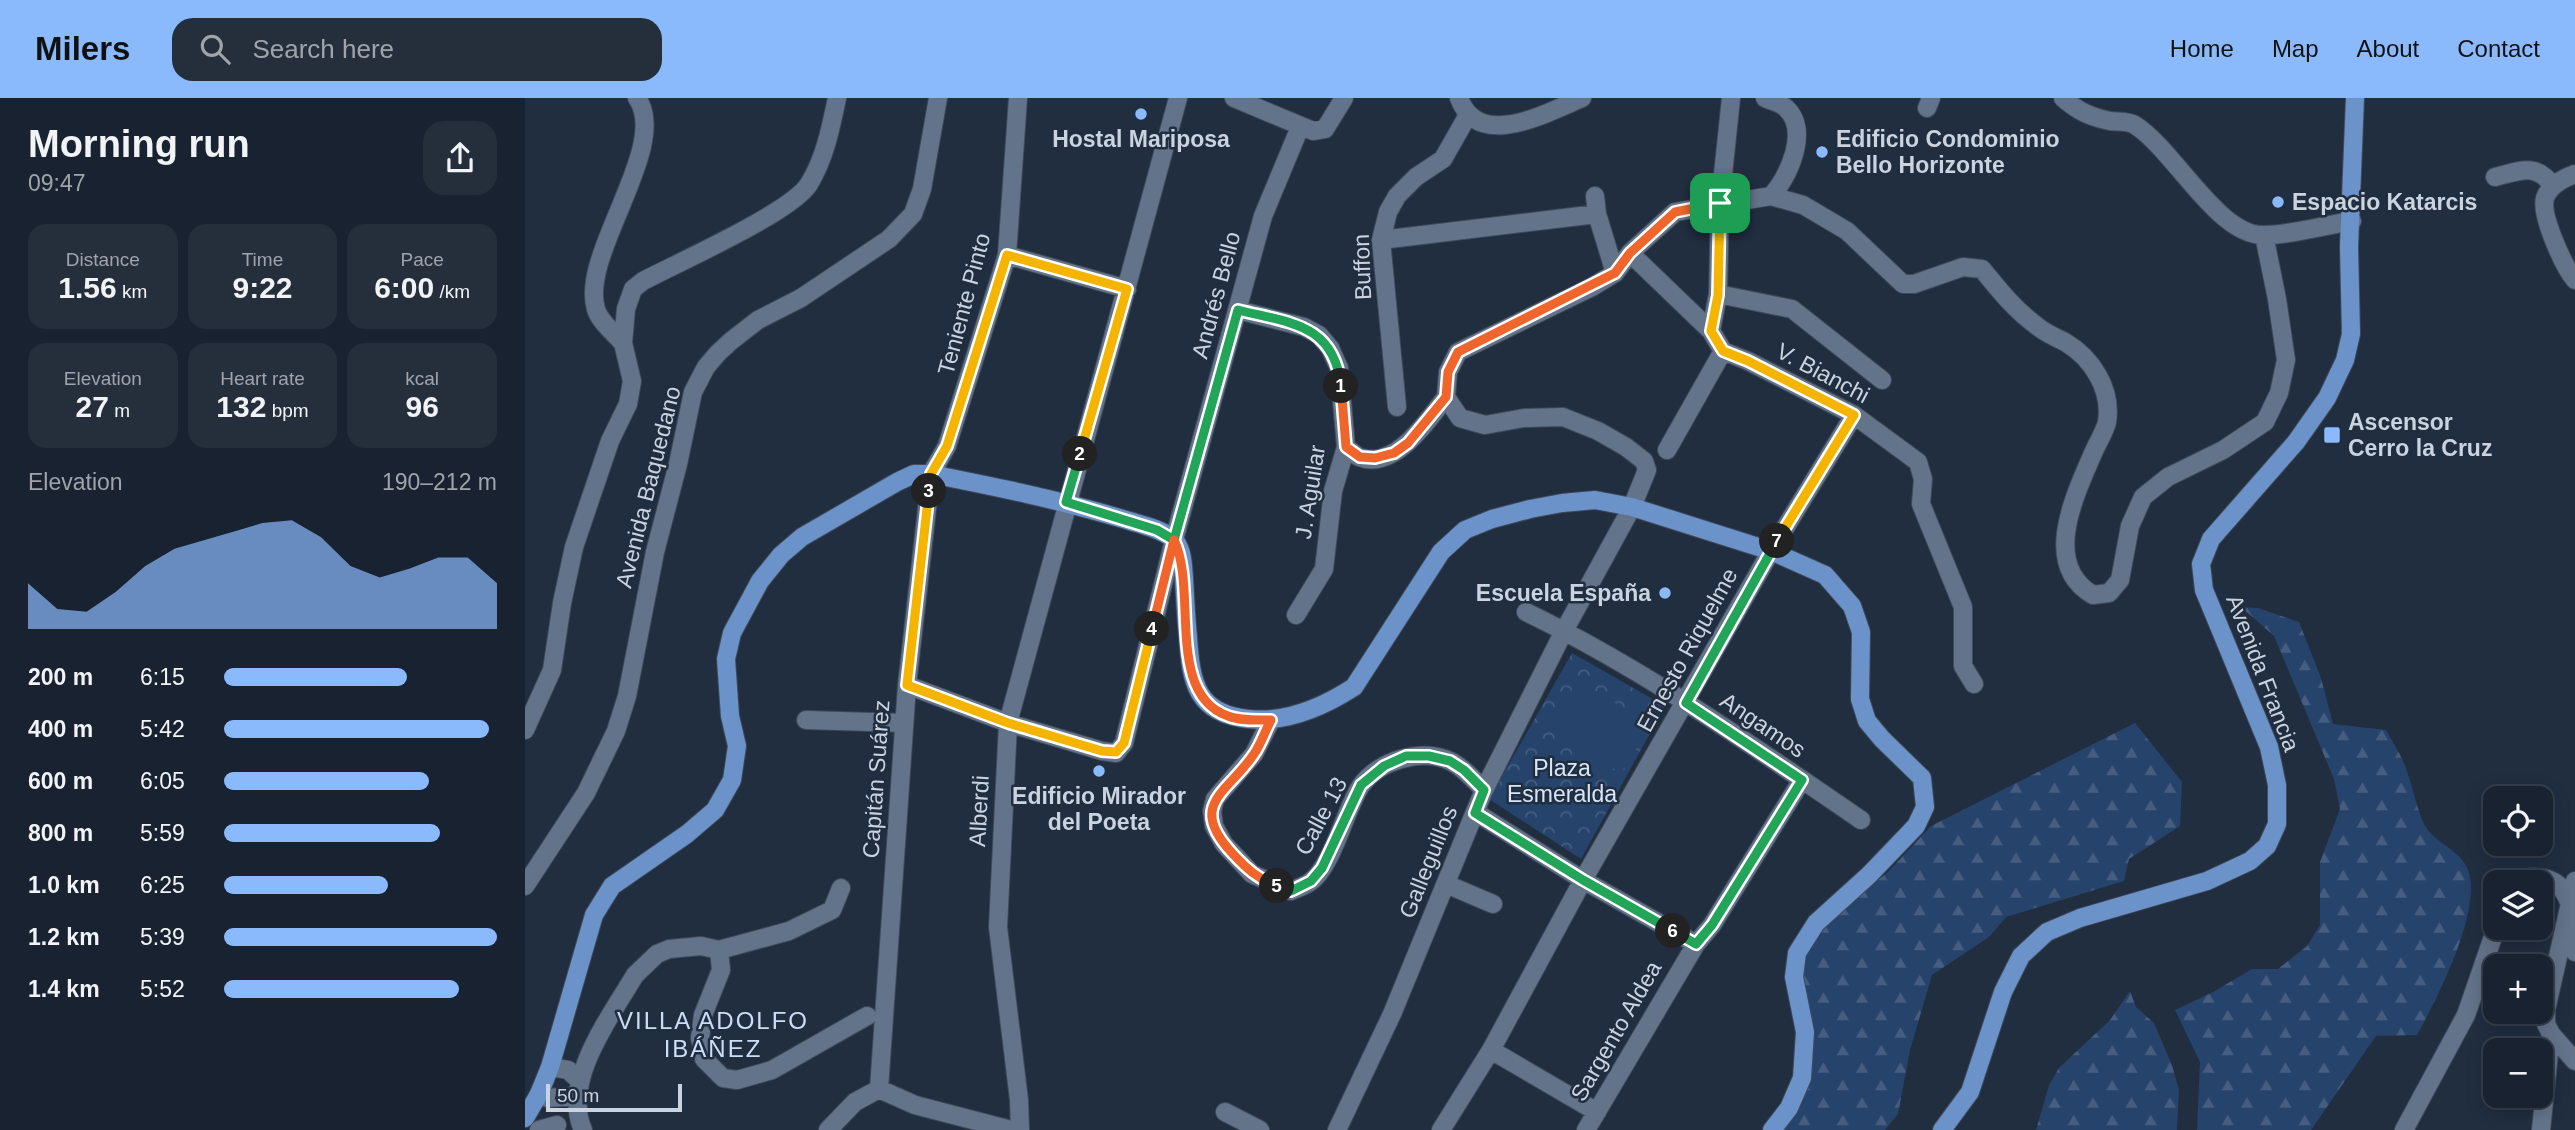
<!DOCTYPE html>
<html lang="en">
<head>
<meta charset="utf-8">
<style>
	:root { --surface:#182230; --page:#252f3c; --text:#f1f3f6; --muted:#9fa4ab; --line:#363f4c; --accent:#8abafc }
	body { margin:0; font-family:Arial,sans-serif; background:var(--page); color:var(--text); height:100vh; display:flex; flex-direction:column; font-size:26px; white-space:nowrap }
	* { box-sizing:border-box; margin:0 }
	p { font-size:23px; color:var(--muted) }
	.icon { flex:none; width:38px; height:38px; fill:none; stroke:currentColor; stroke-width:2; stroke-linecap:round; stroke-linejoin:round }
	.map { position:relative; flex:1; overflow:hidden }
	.panel { display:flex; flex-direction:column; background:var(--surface); width:525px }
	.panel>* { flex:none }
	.controls { position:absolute; left:1958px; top:688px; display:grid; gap:14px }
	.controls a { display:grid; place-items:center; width:70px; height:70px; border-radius:14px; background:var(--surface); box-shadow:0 4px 18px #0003,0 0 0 2px var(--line); font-size:35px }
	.scale { position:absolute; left:21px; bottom:18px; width:136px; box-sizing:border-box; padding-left:7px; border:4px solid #cad3df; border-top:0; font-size:19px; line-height:24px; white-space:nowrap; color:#cad3df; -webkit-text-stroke:5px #202e40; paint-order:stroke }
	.pin { position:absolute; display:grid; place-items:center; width:60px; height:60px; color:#fff; margin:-30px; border-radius:14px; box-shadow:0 4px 10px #0006 }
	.km { position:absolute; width:35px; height:35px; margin:-18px; border-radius:50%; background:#222; color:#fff; font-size:19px; line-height:35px; text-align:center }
	.round { display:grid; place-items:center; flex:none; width:74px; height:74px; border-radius:21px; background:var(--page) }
	.overview { display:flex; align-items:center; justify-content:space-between; height:119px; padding:0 28px }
	h1 { font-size:38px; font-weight:600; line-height:52px }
	.figures { display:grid; grid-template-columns:repeat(3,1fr); gap:10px; height:119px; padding:7px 28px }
	.figures div { display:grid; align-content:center; border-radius:18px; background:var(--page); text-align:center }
	.figures b { font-size:30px; font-weight:600 }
	.figures small { font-size:19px; font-weight:400 }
	.figures p { font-size:19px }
	.chart { height:196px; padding:14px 28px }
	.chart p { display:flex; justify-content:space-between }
	.chart svg { width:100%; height:126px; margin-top:7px; fill:var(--accent); opacity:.7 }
	ul { padding:0 28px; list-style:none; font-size:23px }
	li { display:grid; grid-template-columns:112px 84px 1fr; align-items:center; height:52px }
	li i { height:18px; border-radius:9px; background:var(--accent) }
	header { display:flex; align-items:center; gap:42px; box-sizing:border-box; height:98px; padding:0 35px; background:var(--accent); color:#111 }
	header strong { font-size:33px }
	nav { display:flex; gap:38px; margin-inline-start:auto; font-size:24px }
	.search { width:490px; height:63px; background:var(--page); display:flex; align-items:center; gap:18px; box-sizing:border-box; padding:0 24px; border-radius:21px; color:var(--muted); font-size:26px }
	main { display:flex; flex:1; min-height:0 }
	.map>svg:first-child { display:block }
	.forest { fill:url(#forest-firs) }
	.park { fill:url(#park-crowns) }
	.pitch { fill:#26436b }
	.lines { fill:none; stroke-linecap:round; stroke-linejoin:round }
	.minor-casing { stroke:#3f4a5a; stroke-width:20 }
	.major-casing { stroke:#3f4a5a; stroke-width:20 }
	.minor { stroke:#637389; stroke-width:18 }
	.major { stroke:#6b93ca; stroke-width:18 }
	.split-1-casing { stroke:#fff; stroke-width:14 }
	.split-2-casing { stroke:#fff; stroke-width:14 }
	.split-3-casing { stroke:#fff; stroke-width:14 }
	.split-4-casing { stroke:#fff; stroke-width:14 }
	.split-5-casing { stroke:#fff; stroke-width:14 }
	.split-6-casing { stroke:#fff; stroke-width:14 }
	.split-7-casing { stroke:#fff; stroke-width:14 }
	.split-8-casing { stroke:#fff; stroke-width:14 }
	.split-1 { stroke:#f0652b; stroke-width:9 }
	.split-2 { stroke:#22a559; stroke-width:9 }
	.split-3 { stroke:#f5b400; stroke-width:9 }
	.split-4 { stroke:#f5b400; stroke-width:9 }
	.split-5 { stroke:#f0652b; stroke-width:9 }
	.split-6 { stroke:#22a559; stroke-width:9 }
	.split-7 { stroke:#22a559; stroke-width:9 }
	.split-8 { stroke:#f5b400; stroke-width:9 }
	.poi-dot { fill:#8abafc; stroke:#202e40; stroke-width:2.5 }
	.labels { text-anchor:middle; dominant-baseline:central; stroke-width:5; stroke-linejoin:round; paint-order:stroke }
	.poi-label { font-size:23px; font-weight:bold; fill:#cad3df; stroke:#202e40; text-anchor:start }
	.street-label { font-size:23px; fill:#cad3df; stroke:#202e40 }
	.park-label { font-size:23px; fill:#d7e5f9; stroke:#202e40 }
	.neighbourhood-label { font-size:24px; letter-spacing:2px; fill:#ccddf6; stroke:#202e40 }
</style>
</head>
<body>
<header>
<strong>Milers</strong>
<div class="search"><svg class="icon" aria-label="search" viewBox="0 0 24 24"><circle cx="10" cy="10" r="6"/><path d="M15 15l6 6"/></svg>Search here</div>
<nav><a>Home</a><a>Map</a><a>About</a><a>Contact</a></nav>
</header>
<main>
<section class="panel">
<div class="overview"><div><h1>Morning run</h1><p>09:47</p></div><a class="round"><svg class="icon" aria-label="share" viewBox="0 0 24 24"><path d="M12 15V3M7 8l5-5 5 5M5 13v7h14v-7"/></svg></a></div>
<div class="figures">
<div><p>Distance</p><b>1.56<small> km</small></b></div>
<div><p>Time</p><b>9:22</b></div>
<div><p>Pace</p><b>6:00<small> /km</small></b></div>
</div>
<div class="figures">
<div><p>Elevation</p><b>27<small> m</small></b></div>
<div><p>Heart rate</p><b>132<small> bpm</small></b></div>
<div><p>kcal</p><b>96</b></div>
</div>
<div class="chart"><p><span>Elevation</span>190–212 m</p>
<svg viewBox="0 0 160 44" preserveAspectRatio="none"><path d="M0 44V28L10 37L20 38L30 31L40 22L50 16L60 13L70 10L80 7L90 6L100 12L110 22L120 26L130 23L140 19L150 19L160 28V44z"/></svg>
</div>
<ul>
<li><b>200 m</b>6:15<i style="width:67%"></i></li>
<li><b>400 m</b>5:42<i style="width:97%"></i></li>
<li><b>600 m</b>6:05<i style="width:75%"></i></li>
<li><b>800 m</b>5:59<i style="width:79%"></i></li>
<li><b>1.0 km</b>6:25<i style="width:60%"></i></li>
<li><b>1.2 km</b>5:39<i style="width:100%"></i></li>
<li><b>1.4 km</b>5:52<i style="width:86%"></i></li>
</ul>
</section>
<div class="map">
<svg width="2050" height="1032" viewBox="0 0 2050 1032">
	<defs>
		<pattern id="forest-firs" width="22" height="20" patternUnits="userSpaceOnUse" patternTransform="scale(1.75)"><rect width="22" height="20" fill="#26436b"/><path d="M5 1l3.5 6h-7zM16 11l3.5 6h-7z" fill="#445d80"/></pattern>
		<pattern id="park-crowns" width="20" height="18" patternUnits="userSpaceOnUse" patternTransform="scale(1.75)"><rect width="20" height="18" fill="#26436b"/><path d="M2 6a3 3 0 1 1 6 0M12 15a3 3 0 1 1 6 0" fill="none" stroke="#445d80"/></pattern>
	</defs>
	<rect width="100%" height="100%" fill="#202e40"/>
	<path class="forest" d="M 1716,509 L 1733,510 L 1774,524 L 1796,580 L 1808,626 L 1861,632 C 1867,643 1874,654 1879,665 C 1886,681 1893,718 1902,731 C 1913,746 1936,753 1943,772 C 1958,811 1912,901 1892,937 L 1851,938 L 1786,1032 L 1672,1032 L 1675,964 L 1650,912 L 1688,894 L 1727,871 L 1753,871 L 1782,848 L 1795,827 L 1795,764 L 1815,711 L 1809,681 L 1749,538 Z
		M 1610,625 L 1657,684 L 1655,728 L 1604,761 L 1599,783 L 1481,819 L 1464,839 L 1407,877 L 1385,952 L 1373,1016 L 1360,1032 L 1247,1032 L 1273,983 L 1272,847 L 1363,774 L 1406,728 Z
		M 1605,893 L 1611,909 L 1629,925 L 1647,967 L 1654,992 L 1652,1032 L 1511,1032 L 1524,987 L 1534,970 L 1585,922 Z"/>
	<path class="park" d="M 1047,555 L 1140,608 L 1056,761 L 964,701 Z"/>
	<path class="pitch" d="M 1053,582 L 1126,627 L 1096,675 L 1023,631 Z"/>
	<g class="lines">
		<g class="minor-casing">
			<path id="minor" d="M 709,0 L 788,33 L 800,31 L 819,0
				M 934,0 C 954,53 1021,15 1057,0
				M 1538,0 C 1552,13 1566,19 1585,23 C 1592,24 1604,23 1610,27 C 1649,52 1692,136 1737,137 C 1762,138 1801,127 1827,123
				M 1402,10 L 1406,0
				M 2050,76 C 2039,80 2024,88 2020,100 C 2015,117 2039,169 2050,182
				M 1970,79 C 1995,73 2011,64 2028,88
				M 1070,98 L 1072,116 L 1090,175
				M 1246,98 L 1278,107 L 1322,133 L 1378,186 L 1389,186 L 1438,169 L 1457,171 C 1474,192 1490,212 1512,228 C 1520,235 1530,239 1540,244 C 1567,260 1587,291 1582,324 C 1580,333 1573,344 1569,353 C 1551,395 1515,466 1568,497 L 1584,495 L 1595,482 L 1605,428 L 1618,399 L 1643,379 L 1698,352 L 1740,324 L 1754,295 L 1761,262 L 1752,201 L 1739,137
				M 856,142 L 1072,116
				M 1105,155 L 1186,233 L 1198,253 L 1223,263 L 1329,317 L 1393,364 L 1398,381 L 1396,406 L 1438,509 L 1438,568 L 1449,586
				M 482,157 L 602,191
				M 1193,196 L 1267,211 L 1357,282
				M 713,212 L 779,229 L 794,237 L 805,250 L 814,270 L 821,349 L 808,393 L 799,471 L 771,517
				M 1186,233 L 1193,196 L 1195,105 L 1206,0
				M 98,245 C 90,236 74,223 71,211 C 54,157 146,48 112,0
				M 872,309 L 856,142 L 863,114 L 872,98 L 891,79 L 918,61 L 943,17
				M 821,349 C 825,352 830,357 834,359 C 870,373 903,322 921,299
				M 1142,352 L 1198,253
				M 1001,514 C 1119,571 1228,648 1336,722
				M 382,587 L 483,625 L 577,653 L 591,655 L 599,645 L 649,442 L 738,118 L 775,29
				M 281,622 L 379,625
				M 746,622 L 729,656 L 690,701 L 687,713 L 689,728 L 699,746 L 727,776 L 766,793 C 772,790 780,788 785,784 C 807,769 820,713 835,689 C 853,662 898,649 927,664 C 939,670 949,682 959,692
				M 0,632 L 27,572 L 37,505 L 49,449 L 85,343 L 103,306 L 107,283 L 98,245 L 101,211 L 108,191 L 118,183 C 152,165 267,114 284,86 C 300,60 306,29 312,0
				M 950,714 L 1058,782 L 1171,846
				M 1990,784 C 1998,779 2008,779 2017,780 C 2050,785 2048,825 2050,854
				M 921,786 L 968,806
				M 0,788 L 61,695 L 91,633 L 102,598 L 130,454 L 153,366 L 168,294 L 181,269 L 193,255 L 206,243 L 233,222 L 276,200 L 364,141 L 388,116 L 397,91 L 413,0
				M 194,852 L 196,872 L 178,917 L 175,940 L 179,961 L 198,980 L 212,982 L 247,972 L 342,918
				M 2026,936 L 2050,963
				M 966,952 L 1072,1014
				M 25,969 L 43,972 L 55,983
				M 354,991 L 382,587 L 406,376 L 422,348 L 482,157 L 493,0
				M 354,991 L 390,1007 L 486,1032
				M 14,996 L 23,1000 L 52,998
				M 700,1014 L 735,1032
				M 14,1032 L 32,1027
				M 58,1032 C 36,983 86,918 110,877 L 132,856 L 144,851 L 176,848 L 194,852 L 264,833 L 307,812 L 316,790
				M 303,1032 L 330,1004 L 354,991
				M 495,1032 L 494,1002 L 473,829 L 483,625 L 653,0
				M 812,1032 L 867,916 L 959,692 L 1039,533 L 1107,409 L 1122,372 L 1119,363 L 1101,349 L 1073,333 L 1038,319 L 999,320 L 960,327 L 935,320 L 921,299 L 923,274 L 933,254 L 1067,189 L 1090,175 L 1105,155 L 1150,114 L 1246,98 C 1264,79 1285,32 1261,10 C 1256,5 1246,3 1240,0
				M 916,1032 L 966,952 L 1058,782 L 1246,453 L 1329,317
				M 1061,1032 L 1171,846 L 1187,827 L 1277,682
				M 1879,1032 L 1941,917 L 1971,830
				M 2016,1032 L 2026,936 L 2021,926 L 2021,912 L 2050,783"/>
		</g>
		<g class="major-casing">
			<path id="major" d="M 0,1020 L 14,996 L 25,969 L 69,817 L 87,788 L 162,736 L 190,712 L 207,682 L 212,648 L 205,618 L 201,561 L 207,535 L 235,483 L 256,457 L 277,439 L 372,384 L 389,376 L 406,376 C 471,389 535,402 598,421 C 614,426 634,430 647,440 C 658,448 658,468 659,480 C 660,500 661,519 663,539 C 666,584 671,616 724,621 C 761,625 798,609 829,589 L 916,454 L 940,432 L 967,421 L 1005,411 L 1037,405 L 1070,402 L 1107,409 L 1246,453 L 1300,477 L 1327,508 L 1336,534 L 1335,601 L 1342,623 L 1357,641 L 1397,680 L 1400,709 L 1391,728 L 1344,777 L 1291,825 L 1272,855 L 1269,879 L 1280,934 L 1277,980 L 1264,1010 L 1247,1032
				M 1417,1032 L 1445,994 L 1478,894 L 1496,858 L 1522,834 L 1555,820 L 1682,783 L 1725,763 L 1742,748 L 1752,726 L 1752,687 L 1744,649 L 1679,492 L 1676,466 L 1686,441 L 1771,344 L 1802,300 L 1820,262 L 1826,236 L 1824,149 L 1830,0"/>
		</g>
		<use href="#minor" class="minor"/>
		<use href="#major" class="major"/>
	</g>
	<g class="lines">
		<g class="split-1-casing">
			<path id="split-1" d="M 816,288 L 821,349 L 835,359 L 850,360 L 869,355 L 883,345 L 921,299 L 923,274 L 933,254 L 1090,175 L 1105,155 L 1150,114 L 1195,105"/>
		</g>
		<g class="split-2-casing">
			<path id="split-2" d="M 555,356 L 541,404 L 632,432 L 649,442 L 713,212 C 764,225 809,225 816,288"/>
		</g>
		<g class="split-3-casing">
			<path id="split-3" d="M 404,393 L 406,376 L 422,348 L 482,157 L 602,191 L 555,356"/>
		</g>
		<g class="split-4-casing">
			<path id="split-4" d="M 404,393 L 382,587 L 483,625 L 577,653 L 591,654 L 599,645 L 627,531"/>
		</g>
		<g class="split-5-casing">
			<path id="split-5" d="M 627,531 L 649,442 C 673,491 640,596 703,618 C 716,623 732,622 746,622 C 740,633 736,646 729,656 C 703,695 661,706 708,756 C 722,771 733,781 752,788"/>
		</g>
		<g class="split-6-casing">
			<path id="split-6" d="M 752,788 L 766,793 L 786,783 L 797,770 L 836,687 L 859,668 L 881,658 L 904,658 L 925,663 L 939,672 L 959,692 L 950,715 L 1058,782 L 1148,833"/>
		</g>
		<g class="split-7-casing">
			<path id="split-7" d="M 1148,833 L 1171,846 L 1187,827 L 1277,682 L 1161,605 L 1252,443"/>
		</g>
		<g class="split-8-casing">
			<path id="split-8" d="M 1195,105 L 1193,197 L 1186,233 L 1198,253 L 1223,263 L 1329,317 L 1252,443"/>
		</g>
		<use href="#split-1" class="split-1"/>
		<use href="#split-2" class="split-2"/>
		<use href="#split-3" class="split-3"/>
		<use href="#split-4" class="split-4"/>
		<use href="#split-5" class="split-5"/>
		<use href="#split-6" class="split-6"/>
		<use href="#split-7" class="split-7"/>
		<use href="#split-8" class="split-8"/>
	</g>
	<g class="poi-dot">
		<circle cx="616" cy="16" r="7"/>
		<circle cx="1297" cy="54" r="7"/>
		<circle cx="1753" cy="104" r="7"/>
		<rect x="1798" y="328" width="18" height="18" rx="3.5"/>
		<circle cx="1140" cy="495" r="7"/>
		<circle cx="574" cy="673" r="7"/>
	</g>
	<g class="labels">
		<g class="poi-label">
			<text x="616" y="41" text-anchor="middle">Hostal Mariposa</text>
			<text x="1311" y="41">Edificio Condominio<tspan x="1311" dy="26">Bello Horizonte</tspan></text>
			<text x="1767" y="104">Espacio Katarcis</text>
			<text x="1823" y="324">Ascensor<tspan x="1823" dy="26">Cerro la Cruz</tspan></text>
			<text x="1126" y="495" text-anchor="end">Escuela España</text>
			<text x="574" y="698" text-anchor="middle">Edificio Mirador<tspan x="574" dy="26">del Poeta</tspan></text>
		</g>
		<g class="street-label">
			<text transform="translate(837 169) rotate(-92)">Buffon</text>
			<text transform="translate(691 197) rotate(-75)">Andrés Bello</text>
			<text transform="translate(439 206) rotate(-75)">Teniente Pinto</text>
			<text transform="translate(1298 275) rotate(28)">V. Bianchi</text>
			<text transform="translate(123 389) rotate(-76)">Avenida Baquedano</text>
			<text transform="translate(785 394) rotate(-81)">J. Aguilar</text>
			<text transform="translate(1162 552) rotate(-61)">Ernesto Riquelme</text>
			<text transform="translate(1738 575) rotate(69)">Avenida Francia</text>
			<text transform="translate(1238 627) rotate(34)">Angamos</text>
			<text transform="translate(351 681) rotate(-86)">Capitán Suárez</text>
			<text transform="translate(454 713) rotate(-87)">Alberdi</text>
			<text transform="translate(796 718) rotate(-62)">Calle 13</text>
			<text transform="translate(903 764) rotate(-68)">Galleguillos</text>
			<text transform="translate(1091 933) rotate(-60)">Sargento Aldea</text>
		</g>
		<g class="park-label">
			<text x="1037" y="670">Plaza<tspan x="1037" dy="26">Esmeralda</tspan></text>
		</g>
		<g class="neighbourhood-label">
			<text x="188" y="922">VILLA ADOLFO<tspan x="188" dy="28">IBÁÑEZ</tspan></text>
		</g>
	</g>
</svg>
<div class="controls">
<a><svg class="icon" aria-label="locate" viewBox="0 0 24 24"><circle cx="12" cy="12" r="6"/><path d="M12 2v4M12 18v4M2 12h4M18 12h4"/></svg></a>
<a><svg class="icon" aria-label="layers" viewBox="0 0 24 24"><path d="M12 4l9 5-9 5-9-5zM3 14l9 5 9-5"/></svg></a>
<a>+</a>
<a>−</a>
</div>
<div class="scale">50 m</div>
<div class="pin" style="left:1195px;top:105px;background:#1e9e55"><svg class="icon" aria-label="arrive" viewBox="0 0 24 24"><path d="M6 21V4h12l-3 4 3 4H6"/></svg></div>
<b class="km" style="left:816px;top:288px">1</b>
<b class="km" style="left:555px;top:356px">2</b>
<b class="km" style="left:404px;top:393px">3</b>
<b class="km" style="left:627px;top:531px">4</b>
<b class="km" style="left:752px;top:788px">5</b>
<b class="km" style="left:1148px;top:833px">6</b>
<b class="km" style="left:1252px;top:443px">7</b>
</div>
</main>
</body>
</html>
